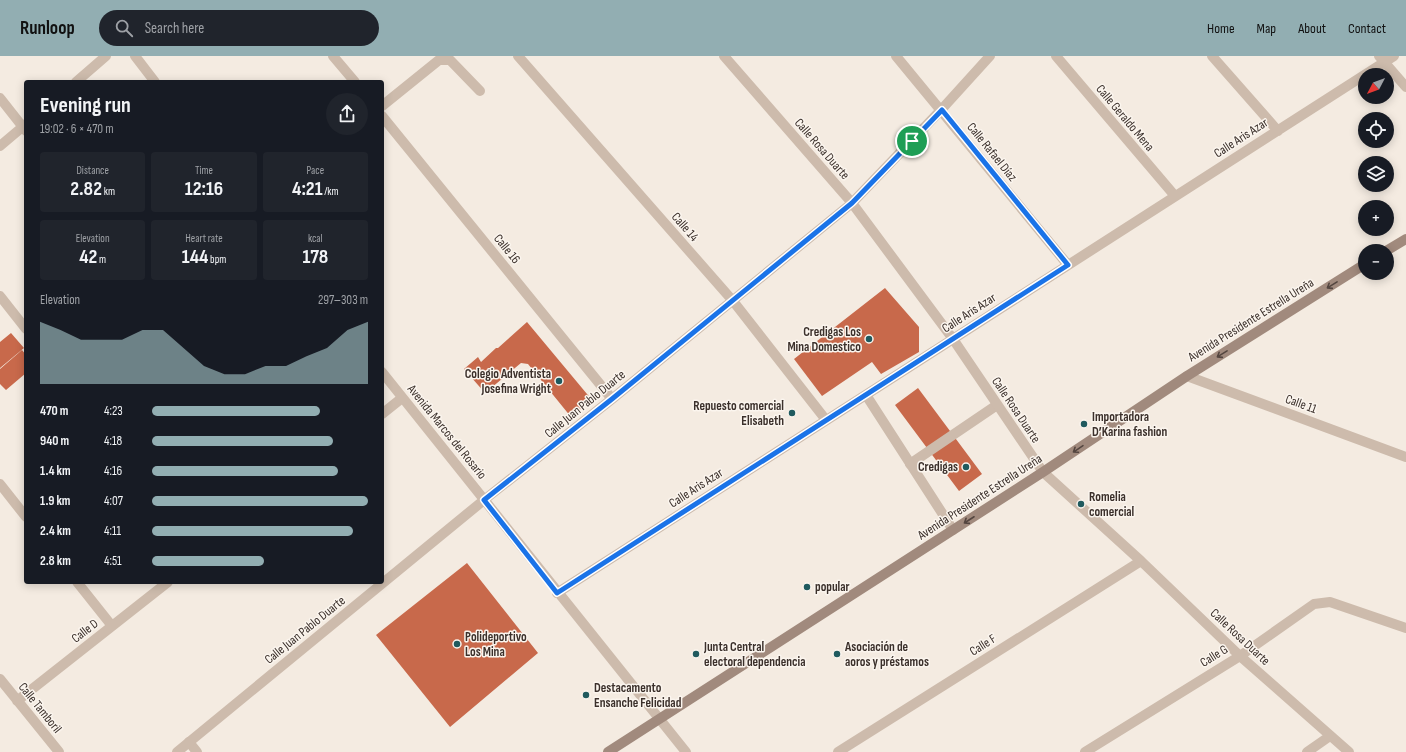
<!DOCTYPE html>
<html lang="en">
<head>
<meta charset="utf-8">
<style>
	:root { --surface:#171b24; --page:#20242c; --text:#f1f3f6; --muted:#9ea1a6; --accent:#92aeb2 }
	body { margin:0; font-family:"Sofia Sans Condensed",sans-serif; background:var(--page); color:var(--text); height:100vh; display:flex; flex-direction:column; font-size:15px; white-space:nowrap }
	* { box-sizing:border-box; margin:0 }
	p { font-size:13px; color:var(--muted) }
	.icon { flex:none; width:22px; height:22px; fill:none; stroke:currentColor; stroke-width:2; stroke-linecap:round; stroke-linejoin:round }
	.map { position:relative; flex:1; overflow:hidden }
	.panel { position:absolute; left:24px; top:24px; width:360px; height:504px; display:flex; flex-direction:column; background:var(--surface); border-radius:4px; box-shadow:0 2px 10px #0003 }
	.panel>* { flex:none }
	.needle { width:26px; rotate:229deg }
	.fabs { position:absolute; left:1358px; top:12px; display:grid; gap:8px }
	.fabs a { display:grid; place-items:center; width:36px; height:36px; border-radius:50%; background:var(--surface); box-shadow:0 2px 10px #0003; font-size:20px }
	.pin { position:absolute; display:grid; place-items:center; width:34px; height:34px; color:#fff; margin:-17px; border:2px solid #fff; border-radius:50%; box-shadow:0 1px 4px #0007 }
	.round { display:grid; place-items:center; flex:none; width:42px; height:42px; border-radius:21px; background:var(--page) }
	.head { display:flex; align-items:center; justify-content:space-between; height:68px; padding:0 16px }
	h1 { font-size:22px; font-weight:700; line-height:30px }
	.metrics { display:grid; grid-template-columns:repeat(3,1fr); gap:6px; height:68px; padding:4px 16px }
	.metrics div { display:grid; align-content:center; border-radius:4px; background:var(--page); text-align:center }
	.metrics b { font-size:20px; font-weight:700 }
	.metrics small { font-size:11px; font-weight:400 }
	.metrics p { font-size:11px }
	.chart { height:112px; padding:8px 16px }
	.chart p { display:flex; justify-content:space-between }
	.chart svg { width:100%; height:72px; margin-top:4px; fill:var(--accent); opacity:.7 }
	ul { padding:0 16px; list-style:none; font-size:13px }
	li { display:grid; grid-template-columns:64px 48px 1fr; align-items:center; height:30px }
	li i { height:10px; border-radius:5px; background:var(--accent) }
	header { display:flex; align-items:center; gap:24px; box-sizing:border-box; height:56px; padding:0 20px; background:var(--accent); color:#111 }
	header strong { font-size:19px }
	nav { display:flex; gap:22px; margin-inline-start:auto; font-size:14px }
	.search { width:280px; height:36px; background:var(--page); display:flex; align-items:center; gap:10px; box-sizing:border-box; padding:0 14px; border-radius:22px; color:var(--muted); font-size:15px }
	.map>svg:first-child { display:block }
	.building { fill:#c8694b }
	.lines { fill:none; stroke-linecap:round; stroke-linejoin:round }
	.service { stroke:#cdbbac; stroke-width:10 }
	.minor { stroke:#cdbbac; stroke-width:10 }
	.secondary { stroke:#a18a7d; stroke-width:10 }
	.oneway { stroke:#544640 }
	.route-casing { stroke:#fff; stroke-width:8 }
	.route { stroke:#1a73e8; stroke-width:5 }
	.poi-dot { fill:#1f5a5e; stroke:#fbf5ee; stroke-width:1.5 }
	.labels { text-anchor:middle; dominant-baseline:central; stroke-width:3; stroke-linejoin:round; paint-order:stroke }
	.street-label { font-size:13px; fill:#3b302b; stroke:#fbf5ee }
	.poi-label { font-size:13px; font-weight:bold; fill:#3b302b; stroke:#fbf5ee; text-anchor:start }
</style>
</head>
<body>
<header>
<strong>Runloop</strong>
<div class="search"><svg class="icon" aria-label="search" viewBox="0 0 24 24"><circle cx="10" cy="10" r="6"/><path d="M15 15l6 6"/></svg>Search here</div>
<nav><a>Home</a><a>Map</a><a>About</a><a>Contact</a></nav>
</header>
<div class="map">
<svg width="1406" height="696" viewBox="0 0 1406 696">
	<rect width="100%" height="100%" fill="#f4ebe1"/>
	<path class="building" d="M 885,232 L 919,271 L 919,296 L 881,318 L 872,306 L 822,340 L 794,303 Z
		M 527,266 L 592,344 L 571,361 L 528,308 L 521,307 L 485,337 L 464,313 L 478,301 L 481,306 L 496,292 L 498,292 Z
		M 11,277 L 24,292 L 0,312 L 0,286 Z
		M 22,294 L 26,299 L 26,317 L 6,334 L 0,328 L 0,313 Z
		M 918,332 L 982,418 L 959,435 L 895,349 Z
		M 467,507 L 538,597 L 450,671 L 376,579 Z"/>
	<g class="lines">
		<path class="service" d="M 382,50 L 439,4 L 450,4 L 480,35
			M 910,408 L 997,349
			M 189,686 L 197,696"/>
		<path class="minor" d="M 135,0 L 155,26
			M 333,0 L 355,26
			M 518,0 L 733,245 L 826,364
			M 724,0 L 852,147 L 953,283 L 1043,416 L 1141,505 L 1240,600 L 1349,696
			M 896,0 L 1068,209
			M 1056,0 L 1175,140
			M 1212,0 L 1278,75
			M 1379,0 L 1406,31
			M 76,26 L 106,0
			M 0,42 L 26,75
			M 382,60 L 612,343
			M 0,90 L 26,68
			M 0,240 L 26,273
			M 382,316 L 686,696
			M 1187,320 L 1406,401
			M 866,339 L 953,474
			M 382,358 L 402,342
			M 0,428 L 26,461
			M 77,526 L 112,570
			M 557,537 L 1394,0
			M 0,623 L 59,696
			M 17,645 L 168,526
			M 177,696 L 484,444 L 612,343 L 852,147 L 941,54 L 990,0
			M 838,696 L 1141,505
			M 1085,696 L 1240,600 L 1314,548 L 1330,546 L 1406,572
			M 1307,696 L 1330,680"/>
		<path class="secondary" d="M 1386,195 L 1406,183
			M 608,696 L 1043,416 L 1187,320 L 1365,208"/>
	</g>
	<defs><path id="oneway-shaft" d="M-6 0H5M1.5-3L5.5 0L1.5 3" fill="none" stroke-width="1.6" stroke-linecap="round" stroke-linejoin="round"/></defs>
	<g class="oneway">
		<use href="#oneway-shaft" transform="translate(1332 229) rotate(148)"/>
		<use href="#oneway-shaft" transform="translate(1222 298) rotate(148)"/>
		<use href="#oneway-shaft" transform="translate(1078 393) rotate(146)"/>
		<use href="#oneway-shaft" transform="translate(969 464) rotate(147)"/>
	</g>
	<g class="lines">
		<g class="route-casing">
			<path id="route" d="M 942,54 L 1068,209 L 557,537 L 484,444 L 612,343 L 852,147 Z"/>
		</g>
		<use href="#route" class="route"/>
	</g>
	<g class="poi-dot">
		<circle cx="869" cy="283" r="4"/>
		<circle cx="559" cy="325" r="4"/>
		<circle cx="792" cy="357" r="4"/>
		<circle cx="1084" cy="368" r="4"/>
		<circle cx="966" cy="411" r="4"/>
		<circle cx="1081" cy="448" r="4"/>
		<circle cx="807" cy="531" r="4"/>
		<circle cx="457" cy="588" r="4"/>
		<circle cx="696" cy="598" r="4"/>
		<circle cx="837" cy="598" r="4"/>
		<circle cx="586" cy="639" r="4"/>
	</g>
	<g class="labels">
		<g class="street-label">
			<text transform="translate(1125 62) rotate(50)">Calle Geraldo Mena</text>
			<text transform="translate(1241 82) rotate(-33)">Calle Aris Azar</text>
			<text transform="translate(822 93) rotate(49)">Calle Rosa Duarte</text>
			<text transform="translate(992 96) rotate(51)">Calle Rafael Díaz</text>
			<text transform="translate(685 171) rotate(49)">Calle 14</text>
			<text transform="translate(507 193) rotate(51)">Calle 16</text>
			<text transform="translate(969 257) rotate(-33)">Calle Aris Azar</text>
			<text transform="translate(1251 264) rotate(-32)">Avenida Presidente Estrella Ureña</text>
			<text transform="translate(585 348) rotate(-39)">Calle Juan Pablo Duarte</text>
			<text transform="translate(1301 348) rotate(20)">Calle 11</text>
			<text transform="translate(1016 354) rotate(56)">Calle Rosa Duarte</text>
			<text transform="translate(447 376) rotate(51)">Avenida Marcos del Rosario</text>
			<text transform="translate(696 432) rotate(-33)">Calle Aris Azar</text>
			<text transform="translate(980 441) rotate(-33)">Avenida Presidente Estrella Ureña</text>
			<text transform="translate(305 574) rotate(-39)">Calle Juan Pablo Duarte</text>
			<text transform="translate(85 575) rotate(-38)">Calle D</text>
			<text transform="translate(1240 581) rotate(43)">Calle Rosa Duarte</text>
			<text transform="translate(983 589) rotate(-32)">Calle F</text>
			<text transform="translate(1214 600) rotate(-32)">Calle G</text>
			<text transform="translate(40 652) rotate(51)">Calle Tamboril</text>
		</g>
		<g class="poi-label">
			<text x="861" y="276" text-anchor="end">Credigas Los<tspan x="861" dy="15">Mina Domestico</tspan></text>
			<text x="551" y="318" text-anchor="end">Colegio Adventista<tspan x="551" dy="15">Josefina Wright</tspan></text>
			<text x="784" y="350" text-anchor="end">Repuesto comercial<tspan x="784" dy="15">Elisabeth</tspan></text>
			<text x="1092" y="361">Importadora<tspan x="1092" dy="15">D’Karina fashion</tspan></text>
			<text x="958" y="411" text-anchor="end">Credigas</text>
			<text x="1089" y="441">Romelia<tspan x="1089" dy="15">comercial</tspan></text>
			<text x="815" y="531">popular</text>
			<text x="465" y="581">Polideportivo<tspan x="465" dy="15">Los Mina</tspan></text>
			<text x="704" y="591">Junta Central<tspan x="704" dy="15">electoral dependencia</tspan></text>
			<text x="845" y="591">Asociación de<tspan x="845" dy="15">aoros y préstamos</tspan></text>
			<text x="594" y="632">Destacamento<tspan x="594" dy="15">Ensanche Felicidad</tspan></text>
		</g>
	</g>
</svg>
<div class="fabs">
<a><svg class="needle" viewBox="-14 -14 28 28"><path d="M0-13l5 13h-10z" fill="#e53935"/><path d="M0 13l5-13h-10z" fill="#9ea1a6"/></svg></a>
<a><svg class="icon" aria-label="locate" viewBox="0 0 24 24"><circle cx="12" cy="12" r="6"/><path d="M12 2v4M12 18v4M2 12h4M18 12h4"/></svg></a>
<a><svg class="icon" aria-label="layers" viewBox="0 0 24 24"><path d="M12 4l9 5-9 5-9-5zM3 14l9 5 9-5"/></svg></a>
<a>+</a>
<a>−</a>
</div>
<div class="pin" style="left:912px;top:85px;background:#1e9e55"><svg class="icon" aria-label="arrive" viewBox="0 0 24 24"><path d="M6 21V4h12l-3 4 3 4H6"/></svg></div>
<section class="panel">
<div class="head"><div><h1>Evening run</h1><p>19:02 · 6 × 470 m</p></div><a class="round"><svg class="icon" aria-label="share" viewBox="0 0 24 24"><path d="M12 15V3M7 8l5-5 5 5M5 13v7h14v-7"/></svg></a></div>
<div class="metrics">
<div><p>Distance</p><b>2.82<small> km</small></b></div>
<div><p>Time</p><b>12:16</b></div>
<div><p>Pace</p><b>4:21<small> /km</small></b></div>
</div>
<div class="metrics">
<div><p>Elevation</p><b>42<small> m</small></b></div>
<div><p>Heart rate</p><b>144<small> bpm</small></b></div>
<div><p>kcal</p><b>178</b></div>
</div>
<div class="chart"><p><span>Elevation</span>297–303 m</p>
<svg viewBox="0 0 160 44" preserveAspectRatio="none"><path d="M0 44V6L10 11L20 17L30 17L40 17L50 11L60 11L70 22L80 33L90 38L100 38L110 33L120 33L130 27L140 22L150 11L160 6V44z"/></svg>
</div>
<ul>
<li><b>470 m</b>4:23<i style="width:78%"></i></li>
<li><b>940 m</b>4:18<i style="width:84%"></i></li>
<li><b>1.4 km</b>4:16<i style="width:86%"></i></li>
<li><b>1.9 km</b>4:07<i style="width:100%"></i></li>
<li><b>2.4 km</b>4:11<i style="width:93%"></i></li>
<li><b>2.8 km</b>4:51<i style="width:52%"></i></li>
</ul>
</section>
</div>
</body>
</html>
